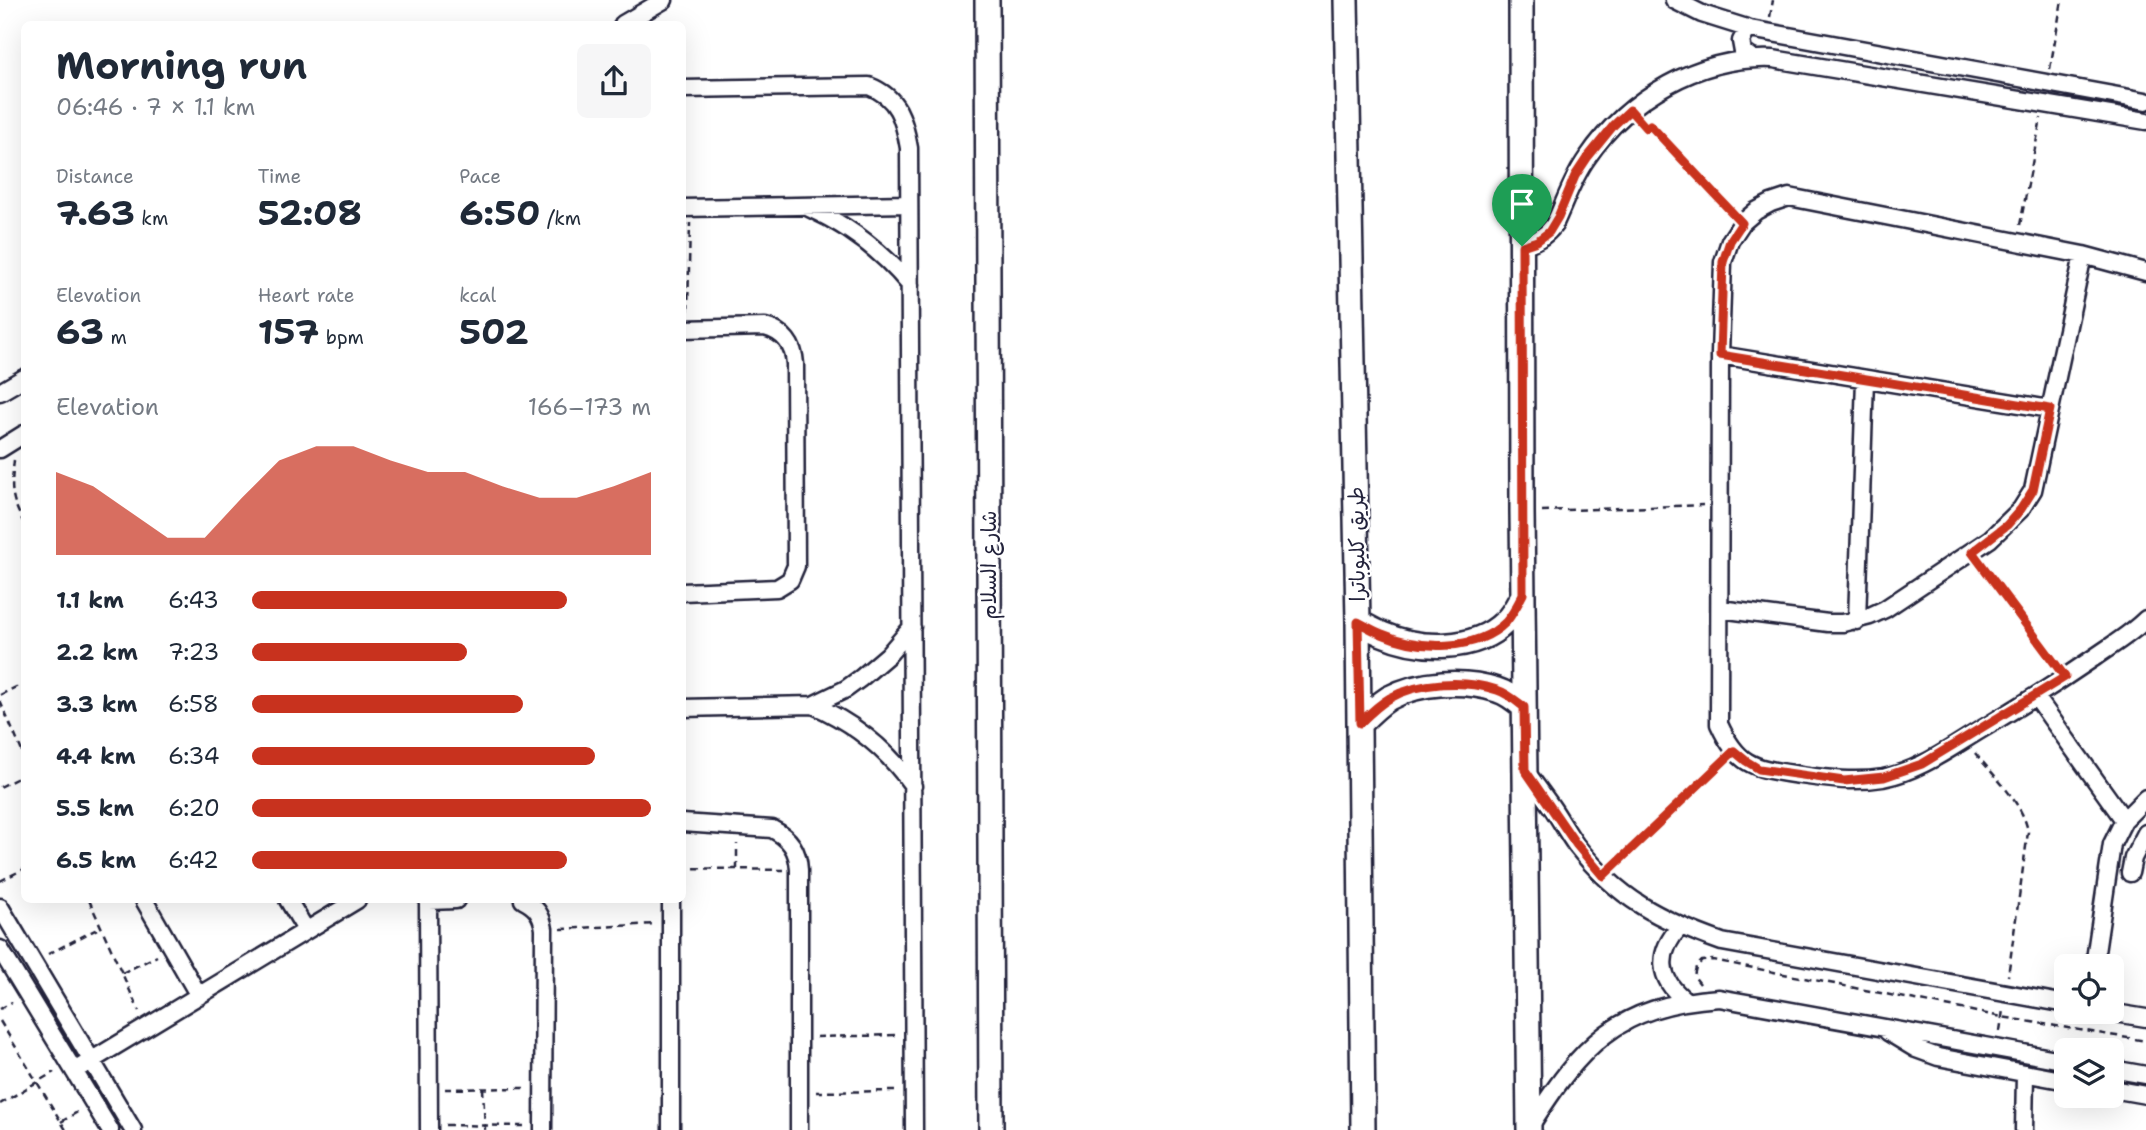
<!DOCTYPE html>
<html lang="en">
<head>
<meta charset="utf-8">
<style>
	:root { --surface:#fff; --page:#f6f6f7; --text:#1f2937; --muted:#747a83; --accent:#c8321e }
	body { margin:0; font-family:"Shantell Sans","Playpen Sans Arabic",sans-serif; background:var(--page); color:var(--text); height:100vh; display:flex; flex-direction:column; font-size:26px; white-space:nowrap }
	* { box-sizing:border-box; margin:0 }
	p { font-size:23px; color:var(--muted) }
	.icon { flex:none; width:38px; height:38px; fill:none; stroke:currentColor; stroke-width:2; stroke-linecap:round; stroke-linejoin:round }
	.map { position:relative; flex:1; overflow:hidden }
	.drawer { position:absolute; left:21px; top:21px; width:665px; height:882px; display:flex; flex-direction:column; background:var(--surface); border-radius:10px; box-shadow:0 7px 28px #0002 }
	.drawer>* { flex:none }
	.tools { position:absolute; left:2054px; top:954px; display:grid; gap:14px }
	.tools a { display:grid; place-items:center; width:70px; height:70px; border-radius:10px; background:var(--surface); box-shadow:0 7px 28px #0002; font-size:35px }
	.pin { position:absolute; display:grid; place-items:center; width:60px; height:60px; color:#fff; margin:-72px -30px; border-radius:50% 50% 50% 0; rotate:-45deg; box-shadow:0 0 7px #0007 }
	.pin .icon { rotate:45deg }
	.round { display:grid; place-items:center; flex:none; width:74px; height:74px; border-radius:10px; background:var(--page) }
	.overview { display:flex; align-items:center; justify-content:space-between; height:119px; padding:0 35px }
	h1 { font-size:38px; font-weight:700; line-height:52px }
	.figures { display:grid; grid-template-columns:repeat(3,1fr); gap:10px; height:119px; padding:7px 35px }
	.figures div { display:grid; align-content:center }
	.figures b { font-size:35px; font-weight:700 }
	.figures small { font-size:19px; font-weight:400 }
	.figures p { font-size:19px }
	.chart { height:196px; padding:14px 35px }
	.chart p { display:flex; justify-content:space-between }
	.chart svg { width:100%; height:126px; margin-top:7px; fill:var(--accent); opacity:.7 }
	ul { padding:0 35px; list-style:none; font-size:23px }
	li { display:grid; grid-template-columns:112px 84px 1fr; align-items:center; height:52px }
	li i { height:18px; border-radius:9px; background:var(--accent) }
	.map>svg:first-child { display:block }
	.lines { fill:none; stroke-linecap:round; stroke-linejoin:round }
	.minor-casing { stroke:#22223b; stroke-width:21 }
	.secondary-casing { stroke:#22223b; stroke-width:28 }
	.path { stroke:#22223b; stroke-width:2.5; stroke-dasharray:7 5; stroke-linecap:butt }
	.minor { stroke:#fff; stroke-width:16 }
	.secondary { stroke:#fff; stroke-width:23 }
	.route-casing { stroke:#fff; stroke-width:14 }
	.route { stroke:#c8321e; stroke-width:9 }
	.labels { text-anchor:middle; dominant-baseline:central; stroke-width:5; stroke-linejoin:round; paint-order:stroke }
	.street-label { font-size:21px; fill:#22223b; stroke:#fff }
</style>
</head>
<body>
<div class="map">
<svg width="2146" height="1130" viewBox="0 0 2146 1130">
	<rect width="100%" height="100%" fill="#fff"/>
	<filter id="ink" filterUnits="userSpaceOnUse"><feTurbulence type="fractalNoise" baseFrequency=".0143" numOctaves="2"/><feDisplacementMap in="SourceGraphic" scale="14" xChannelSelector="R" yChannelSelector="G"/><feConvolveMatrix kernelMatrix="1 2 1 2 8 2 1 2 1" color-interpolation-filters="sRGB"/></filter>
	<g filter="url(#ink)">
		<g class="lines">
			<g class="minor-casing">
				<path id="minor" d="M 1674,0 L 1702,14 L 1750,29 L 2146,101
					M 623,24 L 664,0
					M 1750,29 L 1746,32 L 1741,41 L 1743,52 L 1752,58
					M 682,89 L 869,86 C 898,97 904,119 909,148 L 914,1130
					M 682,208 L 909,204
					M 809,208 C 849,226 882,251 910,285
					M 1522,246 C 1536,241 1545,237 1554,225 C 1565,202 1572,179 1587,158 C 1628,97 1700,56 1773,59 L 2146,121
					M 2146,272 L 2083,255 L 1789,197 L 1771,203 L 1756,211 L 1742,223 L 1730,241 L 1723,262 L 1720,355 L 1719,724 C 1737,764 1752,768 1793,774 C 1823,778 1852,783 1883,778 C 1921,771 1954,745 1987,726 C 2024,704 2060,681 2095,657 C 2112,645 2131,634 2146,619
					M 682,329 L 765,327 C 784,332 794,345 795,364 L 796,566 L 790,580 L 777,588 L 682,592
					M 1720,355 L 2050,409
					M 0,392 L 24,378
					M 0,449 L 24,434
					M 1720,609 L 1828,623 L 1843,623 L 1870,616 L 1885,609 L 1990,539 L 2021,509 L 2033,490 L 2083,255
					M 1857,621 L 1865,379
					M 2036,697 L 2124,820
					M 813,705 C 854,723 887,749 913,786
					M 682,708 L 813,705 L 846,689 L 861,678 L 888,655 L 912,627
					M 1525,770 C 1534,783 1544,796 1553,809 C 1561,821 1568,834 1576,845 C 1618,899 1660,920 1722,942 L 2067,1004
					M 682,823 L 772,829 C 790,838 798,850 799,870 L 799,1130
					M 2130,873 L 2133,858 L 2146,833
					M 144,900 L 199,996
					M 288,900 L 306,930
					M 428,900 L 429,1130
					M 523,900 C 536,906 542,915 544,929 L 543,1130
					M 671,900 L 671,1130
					M 429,901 L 456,900
					M 0,907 L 133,1130
					M 1680,927 C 1656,953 1658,979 1685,1000
					M 0,949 L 110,1130
					M 2094,966 L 2112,844 L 2124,820 L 2146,798
					M 2109,1012 L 2146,1018
					M 1888,1032 L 1916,1049 L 1938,1057 L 2067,1081
					M 2112,1069 L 2146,1075
					M 74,1071 L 357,900
					M 2112,1089 L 2146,1095
					M 1529,1128 C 1581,1045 1617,1005 1719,998 L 2067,1061
					M 2024,1130 L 2025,1073"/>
			</g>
			<g class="secondary-casing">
				<path id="secondary" d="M 987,0 L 991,1130
					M 1346,0 L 1358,622 L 1363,1130
					M 1521,0 L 1522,512 L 1529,1130
					M 1358,622 C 1366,626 1374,631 1382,634 C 1419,650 1475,652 1505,622 C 1513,615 1518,604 1523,595
					M 1360,723 C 1369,714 1378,705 1389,698 C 1419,682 1464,679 1497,690 C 1507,693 1516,700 1524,707"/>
			</g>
			<path class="path" d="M 1770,17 L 1773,0
				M 2050,69 L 2062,0
				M 1642,123 L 1646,128 L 1650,125 L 1730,211
				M 2020,225 L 2041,118
				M 688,311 L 690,223
				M 14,460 C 11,489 10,497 24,523
				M 1542,511 L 1703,505
				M 1980,563 L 2055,664
				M 0,695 L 24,683
				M 0,701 L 24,756
				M 1975,753 C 1993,775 2024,804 2028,832 L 2008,976
				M 0,787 L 24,775
				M 1615,865 L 1724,761
				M 682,868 L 784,870
				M 737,869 L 737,844
				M 0,881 L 24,869
				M 89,900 L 139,1011
				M 561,929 L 656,924
				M 48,954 L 101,927
				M 122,973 L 157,956
				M 1700,984 L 1694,976 L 1696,967 L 1702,961 L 1713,960 L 2002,1017 L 2146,1041
				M 0,1009 L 12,1002
				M 0,1021 L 66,1130
				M 2000,1031 L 2003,1010
				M 816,1037 L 897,1035
				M 2076,1046 L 2095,1050
				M 483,1088 L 485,1130
				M 445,1089 L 526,1088
				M 816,1092 L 897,1091
				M 0,1104 L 54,1072
				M 61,1122 L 79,1111
				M 445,1125 L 526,1126"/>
			<use href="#minor" class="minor"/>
			<use href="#secondary" class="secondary"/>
		</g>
	</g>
	<g class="lines" filter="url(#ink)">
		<g class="route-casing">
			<path id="route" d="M 1630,110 L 1646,128 L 1650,125 L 1742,223 L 1730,241 L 1723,262 L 1720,355 L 2050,409 L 2033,490 L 2021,509 L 2007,525 L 1972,552 L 2065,677 L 1922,764 L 1884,777 L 1844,781 L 1759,769 L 1746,761 L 1734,751 L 1603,876 L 1576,844 L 1525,770 L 1524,707 C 1515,700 1507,693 1497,690 C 1464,679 1419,682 1390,698 C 1378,705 1369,714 1360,723 L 1358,622 C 1366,626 1374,631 1382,634 C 1419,650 1476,652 1506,622 C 1513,614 1518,604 1523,594 L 1522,246 L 1537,241 L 1549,232 L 1558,217 L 1575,176 L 1587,158 L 1614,125 Z"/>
		</g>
		<use href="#route" class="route"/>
	</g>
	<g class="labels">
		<g class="street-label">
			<text transform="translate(1357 544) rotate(-91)">طريق كليوباترا</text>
			<text transform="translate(989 565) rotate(-90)">شارع السلام</text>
		</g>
	</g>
</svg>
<div class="tools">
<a><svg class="icon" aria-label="locate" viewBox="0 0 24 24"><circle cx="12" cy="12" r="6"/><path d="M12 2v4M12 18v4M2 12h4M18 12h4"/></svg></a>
<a><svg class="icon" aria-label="layers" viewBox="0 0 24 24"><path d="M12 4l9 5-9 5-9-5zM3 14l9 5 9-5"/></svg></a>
</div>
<div class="pin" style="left:1522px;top:246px;background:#1e9e55"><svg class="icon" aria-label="arrive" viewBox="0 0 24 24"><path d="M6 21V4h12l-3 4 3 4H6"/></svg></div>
<section class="drawer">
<div class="overview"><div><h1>Morning run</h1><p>06:46 · 7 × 1.1 km</p></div><a class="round"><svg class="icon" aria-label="share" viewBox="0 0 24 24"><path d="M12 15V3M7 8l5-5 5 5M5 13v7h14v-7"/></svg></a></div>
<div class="figures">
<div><p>Distance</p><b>7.63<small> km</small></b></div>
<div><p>Time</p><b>52:08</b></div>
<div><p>Pace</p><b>6:50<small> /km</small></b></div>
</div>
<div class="figures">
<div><p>Elevation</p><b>63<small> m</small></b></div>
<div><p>Heart rate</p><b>157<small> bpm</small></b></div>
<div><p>kcal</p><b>502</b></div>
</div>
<div class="chart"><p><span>Elevation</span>166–173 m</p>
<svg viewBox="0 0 160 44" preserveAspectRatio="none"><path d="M0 44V15L10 20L20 29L30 38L40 38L50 24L60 11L70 6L80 6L90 11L100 15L110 15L120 20L130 24L140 24L150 20L160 15V44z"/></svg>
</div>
<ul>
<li><b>1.1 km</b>6:43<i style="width:79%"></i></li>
<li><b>2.2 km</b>7:23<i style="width:54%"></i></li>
<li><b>3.3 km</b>6:58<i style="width:68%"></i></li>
<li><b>4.4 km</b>6:34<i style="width:86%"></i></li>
<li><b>5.5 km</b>6:20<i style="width:100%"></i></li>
<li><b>6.5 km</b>6:42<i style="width:79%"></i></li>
</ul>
</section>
</div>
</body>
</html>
